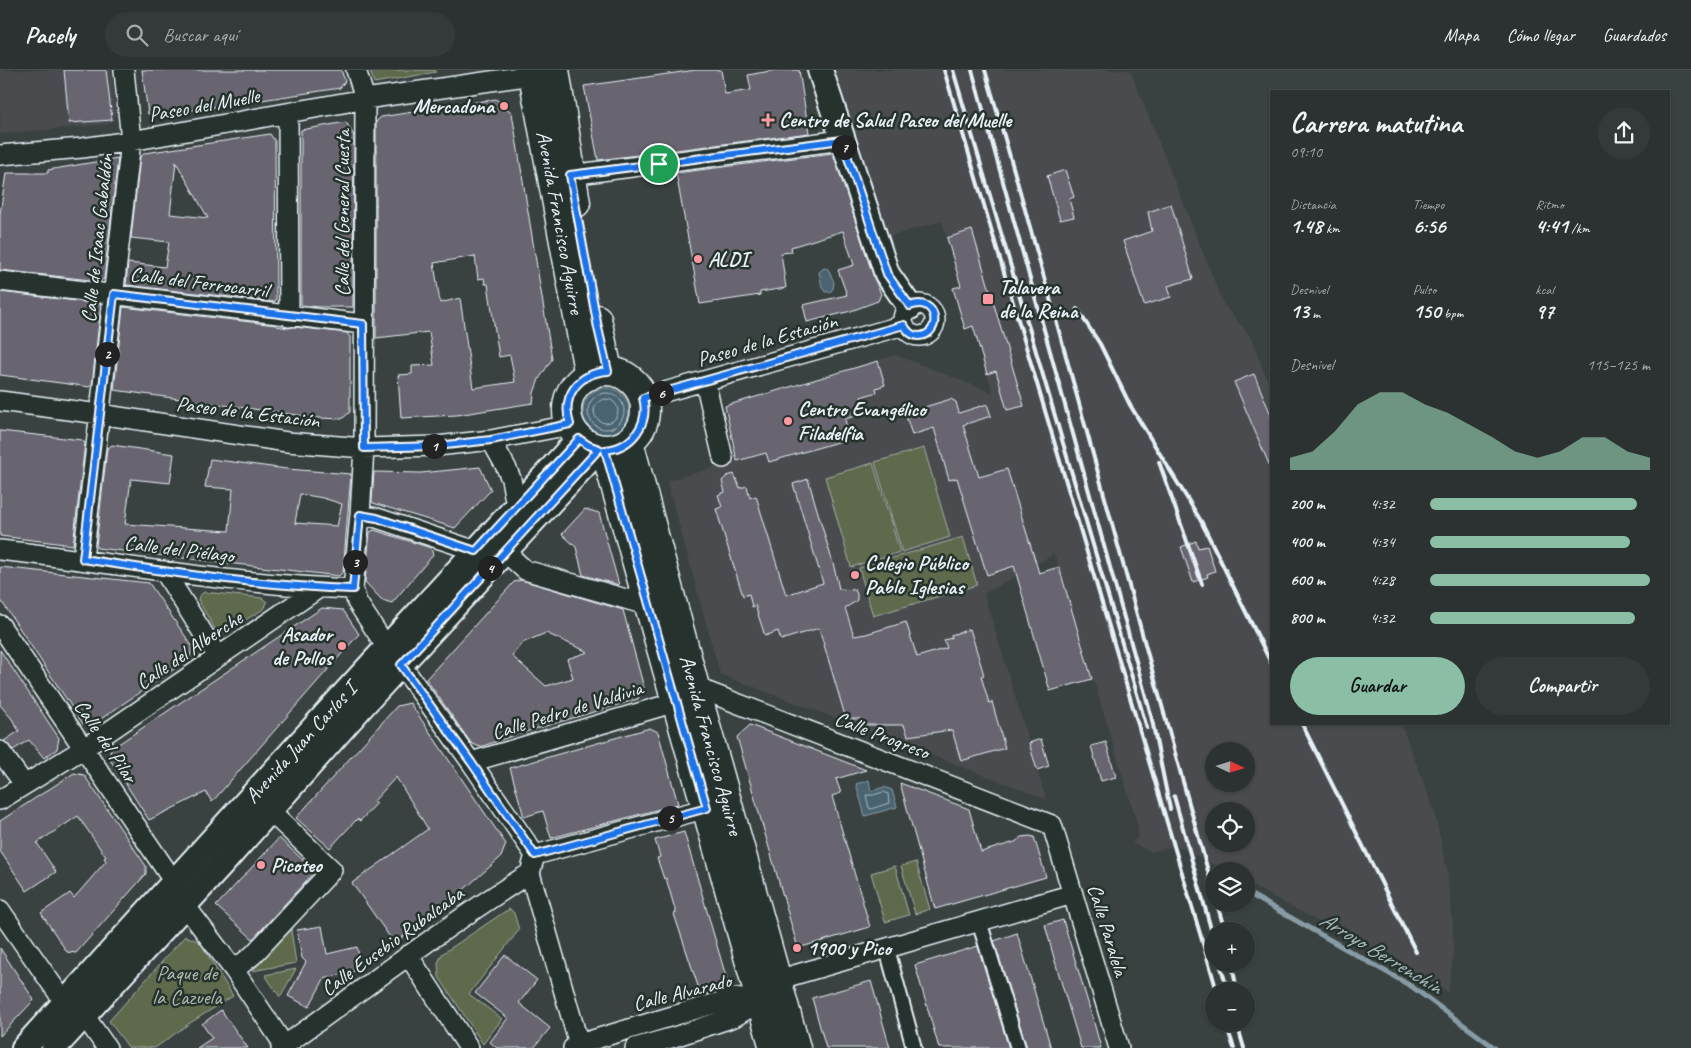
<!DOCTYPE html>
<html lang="es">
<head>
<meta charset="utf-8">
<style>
	:root { --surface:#2c3231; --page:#343a39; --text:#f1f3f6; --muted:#a6aaab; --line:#484d4d; --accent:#8abfa5 }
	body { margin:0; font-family:Caveat,sans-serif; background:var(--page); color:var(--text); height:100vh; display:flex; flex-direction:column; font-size:19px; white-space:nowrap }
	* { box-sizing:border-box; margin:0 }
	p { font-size:16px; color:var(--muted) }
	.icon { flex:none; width:28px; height:28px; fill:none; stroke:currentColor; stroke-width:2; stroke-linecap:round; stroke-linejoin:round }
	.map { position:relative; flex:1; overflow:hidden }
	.side { position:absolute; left:1270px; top:20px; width:400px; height:635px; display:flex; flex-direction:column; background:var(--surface); border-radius:0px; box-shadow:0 1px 4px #0004,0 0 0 1px var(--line) }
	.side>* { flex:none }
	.needle { width:32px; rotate:94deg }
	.tools { position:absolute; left:1205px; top:672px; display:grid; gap:10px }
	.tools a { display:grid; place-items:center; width:50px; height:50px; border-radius:50%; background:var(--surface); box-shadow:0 1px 4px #0004,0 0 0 1px var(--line); font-size:25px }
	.pin { position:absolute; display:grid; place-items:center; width:42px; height:42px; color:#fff; margin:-21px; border:2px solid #fff; border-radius:50%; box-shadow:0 1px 5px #0007 }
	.km { position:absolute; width:25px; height:25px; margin:-12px; border-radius:50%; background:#222; color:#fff; font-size:14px; line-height:25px; text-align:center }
	.round { display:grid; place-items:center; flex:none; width:52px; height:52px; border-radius:26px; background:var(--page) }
	.head { display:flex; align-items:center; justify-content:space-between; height:85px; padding:0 20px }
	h1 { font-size:28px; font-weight:800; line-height:38px }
	.figures { display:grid; grid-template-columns:repeat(3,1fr); gap:8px; height:85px; padding:5px 20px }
	.figures div { display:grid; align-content:center }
	.figures b { font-size:21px; font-weight:800 }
	.figures small { font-size:14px; font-weight:400 }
	.figures p { font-size:14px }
	.chart { height:140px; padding:10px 20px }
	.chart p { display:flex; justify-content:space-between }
	.chart svg { width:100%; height:90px; margin-top:5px; fill:var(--accent); opacity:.7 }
	.action { display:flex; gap:10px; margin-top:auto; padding:10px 20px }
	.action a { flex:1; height:58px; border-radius:30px; background:var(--accent); color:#111; font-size:20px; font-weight:800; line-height:58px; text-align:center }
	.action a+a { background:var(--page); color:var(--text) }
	ul { padding:0 20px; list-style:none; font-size:16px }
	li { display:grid; grid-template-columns:80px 60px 1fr; align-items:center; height:38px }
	li i { height:12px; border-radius:6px; background:var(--accent) }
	header { display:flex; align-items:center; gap:30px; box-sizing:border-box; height:70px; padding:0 25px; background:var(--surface); border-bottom:1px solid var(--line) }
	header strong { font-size:24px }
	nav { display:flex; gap:28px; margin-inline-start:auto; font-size:18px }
	.search { width:350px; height:45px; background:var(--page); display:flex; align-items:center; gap:12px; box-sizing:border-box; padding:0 18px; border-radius:28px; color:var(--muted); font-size:19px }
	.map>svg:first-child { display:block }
	.built { fill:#484c4f; fill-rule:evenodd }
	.green { fill:#5e6b4d; stroke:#a3aea2 }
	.water { fill:#4a646f; stroke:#899ca6 }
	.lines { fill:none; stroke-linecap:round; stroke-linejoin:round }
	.shore { stroke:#a9b9c1; stroke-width:1 }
	.stream { stroke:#899ca6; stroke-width:5 }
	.building { fill:#686570; stroke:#e8f1f8; fill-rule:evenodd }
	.pedestrian-casing { stroke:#e8f1f8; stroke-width:18 }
	.minor-casing { stroke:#e8f1f8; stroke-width:22 }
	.tertiary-casing { stroke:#e8f1f8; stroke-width:28 }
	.primary-casing { stroke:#e8f1f8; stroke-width:31 }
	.pedestrian { stroke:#26332d; stroke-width:14 }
	.minor { stroke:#26332d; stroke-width:19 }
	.tertiary { stroke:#26332d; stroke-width:24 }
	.primary { stroke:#26332d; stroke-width:28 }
	.rail { stroke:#e8f1f8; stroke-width:4 }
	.route-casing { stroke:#fff; stroke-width:10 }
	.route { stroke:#1a73e8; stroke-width:6 }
	.poi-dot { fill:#ff9aa2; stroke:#26332d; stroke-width:2 }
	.labels { text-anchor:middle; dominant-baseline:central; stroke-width:5; stroke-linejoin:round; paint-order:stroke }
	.street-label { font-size:21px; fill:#e8f1f8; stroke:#26332d }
	.poi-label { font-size:21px; font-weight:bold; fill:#e8f1f8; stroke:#26332d; text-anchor:start }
	.park-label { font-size:21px; fill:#b1bbb4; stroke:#26332d }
	.water-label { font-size:22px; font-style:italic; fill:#a9b9c1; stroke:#26332d }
</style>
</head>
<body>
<header>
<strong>Pacely</strong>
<div class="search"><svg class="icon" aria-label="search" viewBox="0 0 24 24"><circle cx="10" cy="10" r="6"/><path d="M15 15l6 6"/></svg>Buscar aquí</div>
<nav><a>Mapa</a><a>Cómo llegar</a><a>Guardados</a></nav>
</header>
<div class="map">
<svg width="1691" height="978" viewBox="0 0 1691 978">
	<rect width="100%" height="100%" fill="#3a4241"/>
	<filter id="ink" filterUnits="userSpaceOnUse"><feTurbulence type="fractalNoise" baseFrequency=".02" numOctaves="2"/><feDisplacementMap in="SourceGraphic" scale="10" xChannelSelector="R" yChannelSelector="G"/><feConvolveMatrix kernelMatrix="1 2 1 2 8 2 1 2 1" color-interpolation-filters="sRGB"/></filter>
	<g filter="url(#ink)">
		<path class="built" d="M 0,0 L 111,0 L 116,44 L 109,54 L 0,64 Z
			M 831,0 L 1130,0 L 1224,235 L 1250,266 L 1271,320 L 1271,654 L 1401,654 L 1434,740 L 1447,801 L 1453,855 L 1453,887 L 1448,922 L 1246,812 L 1246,801 L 1226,801 L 1176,775 L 1152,782 L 1133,773 L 1133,771 L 1138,768 L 1138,756 L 1059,497 L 1053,482 L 1051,486 L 984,524 L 1046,729 L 720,604 L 667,411 L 847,359 L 833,304 L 896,285 L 993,323 L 973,257 L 965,259 L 959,240 L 953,218 L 961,216 L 942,151 L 887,167 ZM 1214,681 L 1246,681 L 1246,714 L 1214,714 ZM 1214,741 L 1246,741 L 1246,774 L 1214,774 Z"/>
		<path class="green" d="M 370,0 L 435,0 L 436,2 L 374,13 Z
			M 924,378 L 950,467 L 902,482 L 875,392 Z
			M 873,393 L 900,482 L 851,497 L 825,407 Z
			M 963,467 L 977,515 L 873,546 L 859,498 Z
			M 204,522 L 262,528 L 267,532 L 265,538 L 226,562 L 219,563 L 216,561 L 198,530 L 199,526 Z
			M 916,792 L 930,839 L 915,844 L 901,796 Z
			M 895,796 L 909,845 L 885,852 L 871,803 Z
			M 510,839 L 514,843 L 519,860 L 469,924 L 502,949 L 483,974 L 439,907 L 438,893 L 442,884 L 504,842 Z
			M 291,860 L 296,893 L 252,901 Z
			M 185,866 L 200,872 L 233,926 L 190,953 L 155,978 L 129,978 L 109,951 Z
			M 296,899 L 280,927 L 265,905 Z"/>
		<path class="water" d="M 824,198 L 828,199 L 834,212 L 833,219 L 830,222 L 825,222 L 822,217 L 819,202 Z
			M583 341a23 23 0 1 1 46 0a23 23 0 1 1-46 0Z
			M 869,710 L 871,721 L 884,717 L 892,720 L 897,737 L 865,746 L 856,714 Z"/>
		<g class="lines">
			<path class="shore" d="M588 341a18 18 0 1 1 36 0a18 18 0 1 1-36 0Z
				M594 341a12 12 0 1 1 24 0a12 12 0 1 1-24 0Z
				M 884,722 L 888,724 L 889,733 L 871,739 L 869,738 L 866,725 L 873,725 Z"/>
			<path class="stream" d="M 1246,822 L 1411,916 L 1495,978"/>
		</g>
		<path class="building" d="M 64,0 L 106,0 L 112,50 L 69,53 Z
			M 142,0 L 341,0 L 345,11 L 340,18 L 229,35 L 154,45 L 153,44 L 148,44 Z
			M 696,0 L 721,0 L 725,24 L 751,20 L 748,5 L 776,0 L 799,0 L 809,63 L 598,90 L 584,16 Z
			M 496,29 L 512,43 L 552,289 L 539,309 L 534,323 L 533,333 L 457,345 L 401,348 L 398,305 L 412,304 L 412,296 L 434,295 L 429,262 L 376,268 L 376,52 L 381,47 ZM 475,186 L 478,209 L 484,208 L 485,214 L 488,214 L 499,287 L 510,285 L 515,312 L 473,318 L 460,228 L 440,233 L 434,193 Z
			M 346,52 L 354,66 L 353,237 L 319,237 L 301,235 L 301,60 Z
			M 270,64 L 275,71 L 276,230 L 274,232 L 126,215 L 128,193 L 165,197 L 169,172 L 131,168 L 140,87 L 145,83 ZM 176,92 L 208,148 L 170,144 Z
			M 833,83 L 874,208 L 881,224 L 878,231 L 851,241 L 807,252 L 803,235 L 847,225 L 838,200 L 854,195 L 843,161 L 791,177 L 792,182 L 781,183 L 786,218 L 760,222 L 760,225 L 700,234 L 676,103 Z
			M 118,88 L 104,209 L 100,211 L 0,200 L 0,144 L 6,103 L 48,103 L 48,100 Z
			M 1065,100 L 1074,127 L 1069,129 L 1074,147 L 1060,150 L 1047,106 Z
			M 1171,134 L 1193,209 L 1168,216 L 1171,227 L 1144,235 L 1123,171 L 1152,161 L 1148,142 Z
			M 972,160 L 1024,336 L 1007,340 L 996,301 L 987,304 L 973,256 L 965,259 L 953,218 L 961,216 L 947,168 Z
			M 0,222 L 101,234 L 92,315 L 89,317 L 76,315 L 0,305 Z
			M 123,237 L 276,255 L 276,256 L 289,258 L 294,257 L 347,263 L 350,267 L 350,342 L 342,349 L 319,348 L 114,320 Z
			M 878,291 L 885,315 L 876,318 L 877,322 L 861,327 L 866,343 L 845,349 L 847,359 L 838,361 L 841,371 L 769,392 L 766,383 L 737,391 L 725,336 Z
			M 1254,304 L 1271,345 L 1271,399 L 1234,312 Z
			M 951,329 L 956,332 L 959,343 L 987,334 L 991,346 L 963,355 L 979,407 L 1007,399 L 1039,503 L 1059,497 L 1092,609 L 1050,621 L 1014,496 L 987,505 L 957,408 L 949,410 L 934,358 L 912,365 L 905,343 Z
			M 0,361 L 82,370 L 85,373 L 73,475 L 0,466 Z
			M 112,375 L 174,384 L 170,413 L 131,409 L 125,454 L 229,461 L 233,419 L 205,417 L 210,389 L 287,399 L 351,404 L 343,502 L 339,506 L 97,478 L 96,476 L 107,379 ZM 300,424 L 323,428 L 342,434 L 337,456 L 295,453 Z
			M 480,397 L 491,420 L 455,458 L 373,433 L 372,431 L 374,402 L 421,403 Z
			M 734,404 L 740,418 L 747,416 L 750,428 L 756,426 L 786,525 L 823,513 L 793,414 L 808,409 L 834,497 L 839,519 L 855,520 L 857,524 L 857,530 L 855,532 L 845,538 L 854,566 L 866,564 L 906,552 L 917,587 L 947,578 L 944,570 L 952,568 L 951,565 L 970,559 L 984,605 L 981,606 L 989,633 L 992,632 L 1005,678 L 961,691 L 952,660 L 908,666 L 904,655 L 864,655 L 862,649 L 846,649 L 819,558 L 781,570 L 778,561 L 765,566 L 755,535 L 752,537 L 749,524 L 743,526 L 716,439 L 722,437 L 718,425 L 725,422 L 722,411 L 727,406 Z
			M 585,439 L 599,443 L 619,515 L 583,505 L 576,477 L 562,464 Z
			M 374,460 L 431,478 L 433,485 L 392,533 L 382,530 L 365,512 L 370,462 Z
			M 1196,471 L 1198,478 L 1207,476 L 1215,501 L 1207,504 L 1208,507 L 1193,512 L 1181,477 Z
			M 0,497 L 149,513 L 192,576 L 190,588 L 92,655 L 83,654 L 0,529 Z
			M 521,510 L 623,540 L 644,618 L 638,629 L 515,665 L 480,677 L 471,673 L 426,609 L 514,512 ZM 546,563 L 588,582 L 567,589 L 573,608 L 546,616 L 512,586 L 522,573 Z
			M 322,538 L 343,540 L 359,564 L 212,732 L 206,722 L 149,750 L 109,688 L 111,679 Z
			M 0,580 L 59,668 L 57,679 L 44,688 L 29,670 L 13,680 L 4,671 L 19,661 L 12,649 L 0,635 Z
			M 410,633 L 506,774 L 501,787 L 461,822 L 463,825 L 394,873 L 352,813 L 428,759 L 396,707 L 374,731 L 377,733 L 360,751 L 357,749 L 330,778 L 296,748 L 397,636 Z
			M 750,655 L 866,700 L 836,709 L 841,723 L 832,726 L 870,857 L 798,878 L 737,667 Z
			M 650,658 L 658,662 L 678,734 L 551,768 L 543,741 L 524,747 L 510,698 Z
			M 1041,669 L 1049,696 L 1037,700 L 1029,673 Z
			M 1106,672 L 1116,707 L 1101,711 L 1091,676 Z
			M 74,703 L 84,705 L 146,796 L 146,804 L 76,883 L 67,882 L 41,843 L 70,823 L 74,828 L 106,791 L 104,788 L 106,787 L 78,746 L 37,773 L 56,802 L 27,821 L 0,781 L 0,751 Z
			M 900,713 L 969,739 L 981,782 L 1015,772 L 1022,767 L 1030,766 L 1034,767 L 1046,807 L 935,839 Z
			M 684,762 L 729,917 L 701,925 L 674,844 L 676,843 L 666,808 L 664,809 L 657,788 L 660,787 L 655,770 Z
			M 279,768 L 315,801 L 253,869 L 216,836 Z
			M 1063,850 L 1093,949 L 1101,978 L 1081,978 L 1054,888 L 1045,855 Z
			M 322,856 L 327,884 L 357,877 L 362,899 L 324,909 L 309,937 L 288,926 L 306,892 L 302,888 L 297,860 Z
			M 1017,863 L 1032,913 L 1051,978 L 1027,978 L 994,871 Z
			M 978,876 L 1009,978 L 939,978 L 915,895 Z
			M 0,878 L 34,930 L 0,966 Z
			M 505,885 L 537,910 L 519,933 L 550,958 L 534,978 L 497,978 L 490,972 L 508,948 L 475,923 Z
			M 871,911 L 890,978 L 826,978 L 812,928 Z
			M 221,940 L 248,978 L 197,978 L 212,968 L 202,954 Z"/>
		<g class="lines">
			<g class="pedestrian-casing">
				<path id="pedestrian" d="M 979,851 L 1018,978
					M 887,879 L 914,978"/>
			</g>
			<g class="minor-casing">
				<path id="minor" d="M 356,0 L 365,29 L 364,378 L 360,445 L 353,519 L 357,532 L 387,578
					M 288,43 L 289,247
					M 0,85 L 82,78 L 131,71 L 365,29 L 533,5
					M 570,105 L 842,70
					M 0,211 L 363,254
					M903 250a16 16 0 1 1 32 0a16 16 0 1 1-32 0Z
					M 705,311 L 723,388
					M 643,328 L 904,255
					M 0,331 L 99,344 L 287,372 L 364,378 L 437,376 L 491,370 L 570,355
					M 491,370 L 506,397 L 511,409 L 516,436
					M 360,445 L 377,448 L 476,481
					M 0,480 C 117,493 235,515 353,519
					M 505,482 L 525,500 L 650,536
					M 83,489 L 131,71 L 124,0
					M 164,501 L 218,587
					M 0,555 L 174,812
					M 401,595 L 471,692 L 535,785 L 530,803 L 580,978
					M 695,617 L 1052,755 L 1119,978
					M 0,681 L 24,714
					M 471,692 L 676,632
					M 0,730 L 83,679 L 319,518
					M 535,785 L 707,738
					M 184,834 L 234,900 L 286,978
					M 0,840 L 65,933
					M 408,885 L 469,978
					M 234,900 L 253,885 L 332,800 L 269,740
					M 777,910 L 1073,824
					M 84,945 L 107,978
					M 281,978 C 364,919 444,857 530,803
					M 573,978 L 579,974 L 733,928 L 761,931
					M 635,978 L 674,967 L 734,947 L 761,931"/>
			</g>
			<g class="tertiary-casing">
				<g id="tertiary">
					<path d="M 820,0 L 887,204 L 910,237"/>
					<path id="s1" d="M 24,978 L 347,621 L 579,369"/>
					<path d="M 54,978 L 223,793 L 363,635 L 599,379"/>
				</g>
			</g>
			<g class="primary-casing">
				<g id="primary">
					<path id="s2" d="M 532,0 L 589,306"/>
					<path d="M 555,0 L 576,133"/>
					<path d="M 597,249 L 608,301"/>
					<circle cx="606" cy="340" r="39"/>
					<path id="s3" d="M 629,372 L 695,617 L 796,978"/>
					<path d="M 605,380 L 774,978"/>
				</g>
			</g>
			<use href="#pedestrian" class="pedestrian"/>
			<use href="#minor" class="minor"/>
			<use href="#tertiary" class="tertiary"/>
			<use href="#primary" class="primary"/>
			<path class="rail" d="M 944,0 L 1217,921
				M 953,0 L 1147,658
				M 972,0 L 1151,645 L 1170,739
				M 985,0 C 1065,273 1136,548 1214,822
				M 1077,239 L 1100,274 L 1130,335 L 1201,451 L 1271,593
				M 1159,392 L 1202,514
				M 1302,654 L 1416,882
				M 1174,726 L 1214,870
				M 1217,834 L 1225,861
				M 1220,894 L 1228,921
				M 1232,894 L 1237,921
				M 1226,954 L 1234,978
				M 1237,954 L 1244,978"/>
		</g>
	</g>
	<g class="lines" filter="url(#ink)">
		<g class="route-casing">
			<path id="route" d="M 842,70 L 887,204 L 910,236 C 938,225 943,265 919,266 C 911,266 907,261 904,255 L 643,328 C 650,354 632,378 605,380 L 707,738 L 535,785 L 471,692 L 401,595 L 599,379 L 588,375 L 579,369 L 476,481 L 377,448 L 360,445 L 353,519 C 263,516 172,503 83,489 L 114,224 L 363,254 L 364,378 L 437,376 L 491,370 L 570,354 C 561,326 578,303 608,301 L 598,258 L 570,105 Z"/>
		</g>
		<use href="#route" class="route"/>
	</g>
	<g class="poi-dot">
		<circle cx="504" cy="36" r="5"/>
		<path d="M765.5 42.5h5v5h5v5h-5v5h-5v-5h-5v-5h5z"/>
		<circle cx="698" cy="189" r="5"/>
		<rect x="982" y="223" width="12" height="12" rx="2.5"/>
		<circle cx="788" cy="351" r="5"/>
		<circle cx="855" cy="505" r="5"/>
		<circle cx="342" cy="576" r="5"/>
		<circle cx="261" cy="795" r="5"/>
		<circle cx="797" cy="878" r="5"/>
	</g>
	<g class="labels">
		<g class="street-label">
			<text transform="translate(204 35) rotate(-10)">Paseo del Muelle</text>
			<text transform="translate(342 143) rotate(-90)">Calle del General Cuesta</text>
			<text stroke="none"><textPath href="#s2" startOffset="155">Avenida Francisco Aguirre</textPath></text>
			<text transform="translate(97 168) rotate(-84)">Calle de Isaac Gabaldón</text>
			<text transform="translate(199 212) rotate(7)">Calle del Ferrocarril</text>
			<text transform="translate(767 270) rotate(-16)">Paseo de la Estación</text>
			<text transform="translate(248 342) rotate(7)">Paseo de la Estación</text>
			<text transform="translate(179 479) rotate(7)">Calle del Piélago</text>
			<text transform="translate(189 580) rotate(-34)">Calle del Alberche</text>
			<text transform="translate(567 640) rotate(-17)">Calle Pedro de Valdivia</text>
			<text transform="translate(882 665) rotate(21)">Calle Progreso</text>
			<text transform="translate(106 671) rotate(56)">Calle del Pilar</text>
			<text stroke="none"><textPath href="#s1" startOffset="412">Avenida Juan Carlos I</textPath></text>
			<text stroke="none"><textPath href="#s3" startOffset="314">Avenida Francisco Aguirre</textPath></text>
			<text transform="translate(1108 860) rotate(73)">Calle Paralela</text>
			<text transform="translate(392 871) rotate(-36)">Calle Eusebio Rubalcaba</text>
			<text transform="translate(682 922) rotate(-14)">Calle Alvarado</text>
		</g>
		<g class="poi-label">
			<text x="494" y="36" text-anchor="end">Mercadona</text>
			<text x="779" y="50">Centro de Salud Paseo del Muelle</text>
			<text x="708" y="189">ALDI</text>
			<text x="999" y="217">Talavera<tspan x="999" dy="24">de la Reina</tspan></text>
			<text x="798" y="339">Centro Evangélico<tspan x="798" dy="24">Filadelfia</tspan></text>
			<text x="865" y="493">Colegio Público<tspan x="865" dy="24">Pablo Iglesias</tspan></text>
			<text x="332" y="564" text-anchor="end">Asador<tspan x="332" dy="24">de Pollos</tspan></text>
			<text x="271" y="795">Picoteo</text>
			<text x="807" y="878">1900 y Pico</text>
		</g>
		<g class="park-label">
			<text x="187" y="903">Paque de<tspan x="187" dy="24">la Cazuela</tspan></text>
		</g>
		<g class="water-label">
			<text transform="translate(1381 883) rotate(31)">Arroyo Berrenchin</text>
		</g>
	</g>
</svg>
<div class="tools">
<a><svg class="needle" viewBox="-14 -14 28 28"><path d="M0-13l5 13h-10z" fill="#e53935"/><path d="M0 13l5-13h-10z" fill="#a6aaab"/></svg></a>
<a><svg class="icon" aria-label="locate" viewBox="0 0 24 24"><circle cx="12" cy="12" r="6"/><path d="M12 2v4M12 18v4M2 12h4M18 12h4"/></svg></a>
<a><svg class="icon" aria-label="layers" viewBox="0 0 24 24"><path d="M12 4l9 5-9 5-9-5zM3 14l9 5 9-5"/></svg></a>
<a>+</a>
<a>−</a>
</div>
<div class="pin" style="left:659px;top:94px;background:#1e9e55"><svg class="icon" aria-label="arrive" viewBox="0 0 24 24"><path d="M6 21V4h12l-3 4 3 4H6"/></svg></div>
<b class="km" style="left:434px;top:376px">1</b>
<b class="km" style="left:107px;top:284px">2</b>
<b class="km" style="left:355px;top:492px">3</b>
<b class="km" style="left:490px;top:498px">4</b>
<b class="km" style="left:670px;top:748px">5</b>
<b class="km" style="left:661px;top:323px">6</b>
<b class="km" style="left:844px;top:77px">7</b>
<section class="side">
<div class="head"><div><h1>Carrera matutina</h1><p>09:10</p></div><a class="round"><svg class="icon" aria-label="share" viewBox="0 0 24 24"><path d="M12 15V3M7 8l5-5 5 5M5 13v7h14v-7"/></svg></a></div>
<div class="figures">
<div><p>Distancia</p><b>1.48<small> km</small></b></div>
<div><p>Tiempo</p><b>6:56</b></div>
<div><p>Ritmo</p><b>4:41<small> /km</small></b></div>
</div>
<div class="figures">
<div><p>Desnivel</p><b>13<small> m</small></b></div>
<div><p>Pulso</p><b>150<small> bpm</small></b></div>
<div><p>kcal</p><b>97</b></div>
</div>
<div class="chart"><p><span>Desnivel</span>115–125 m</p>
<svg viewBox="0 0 160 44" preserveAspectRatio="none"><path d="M0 44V38L10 35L20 25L30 12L40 6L50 6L60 12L70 16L80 22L90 28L100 35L110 38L120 35L130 28L140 28L150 35L160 38V44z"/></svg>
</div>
<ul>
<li><b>200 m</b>4:32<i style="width:94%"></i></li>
<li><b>400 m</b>4:34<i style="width:91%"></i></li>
<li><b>600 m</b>4:28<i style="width:100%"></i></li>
<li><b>800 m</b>4:32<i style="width:93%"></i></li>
</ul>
<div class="action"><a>Guardar</a><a>Compartir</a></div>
</section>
</div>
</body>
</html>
